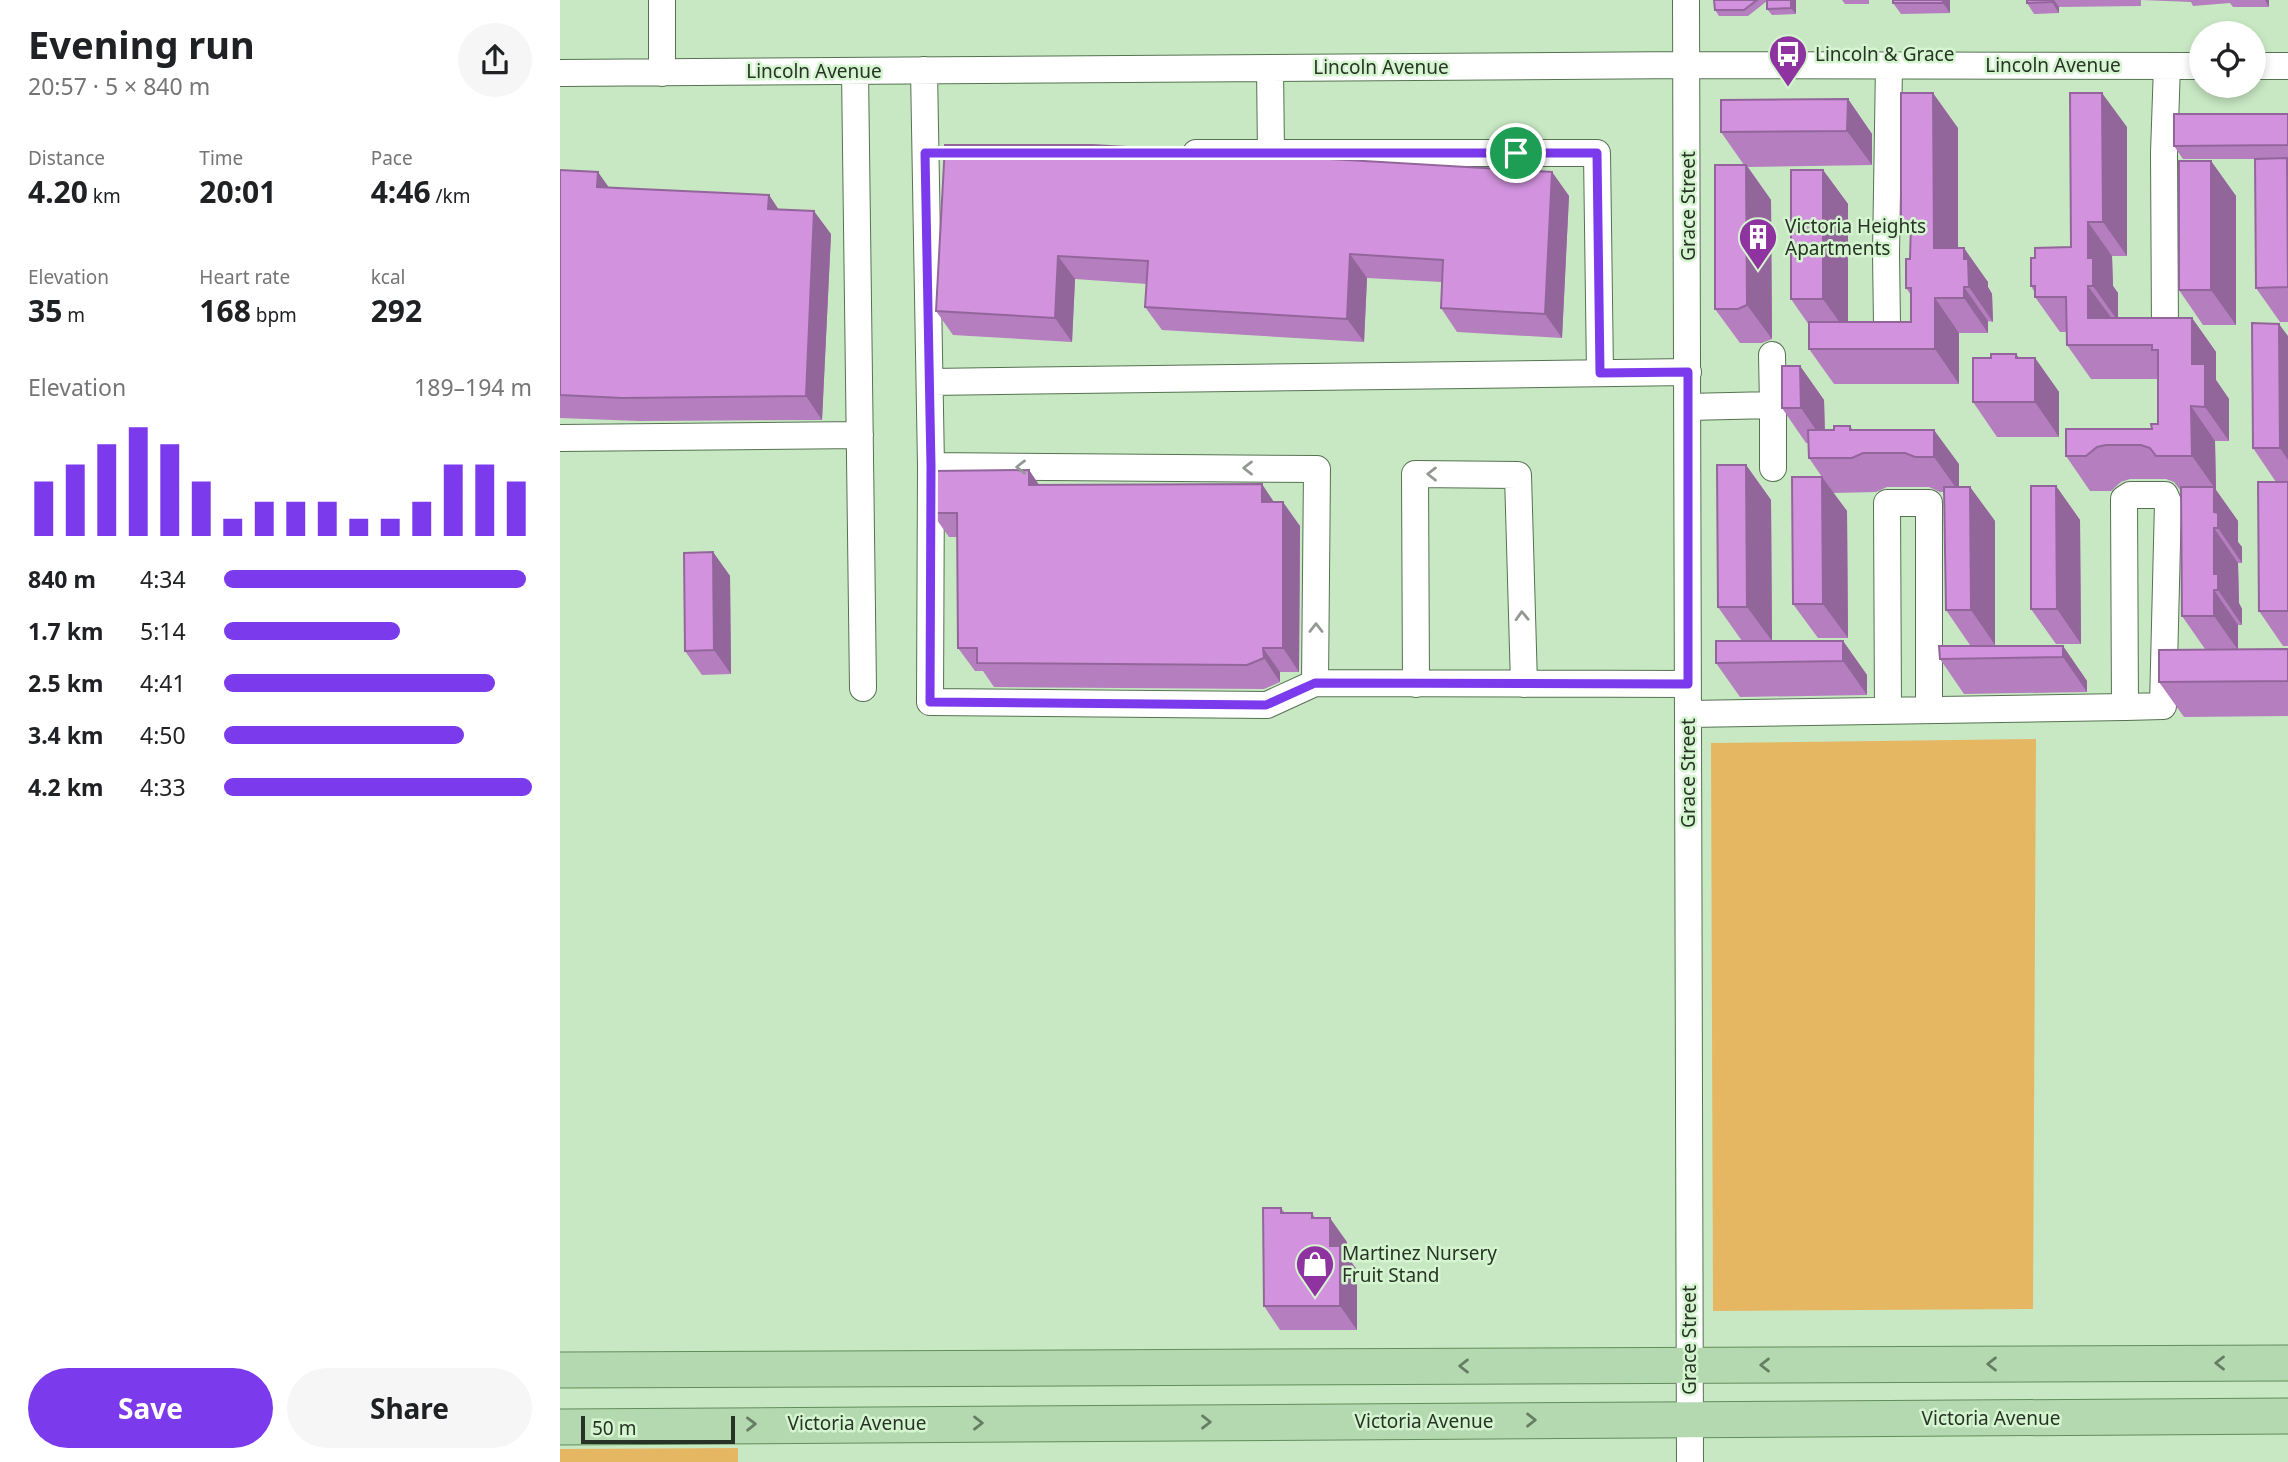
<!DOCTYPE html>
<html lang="en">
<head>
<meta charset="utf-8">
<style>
	:root { --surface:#fff; --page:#f6f6f6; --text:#202124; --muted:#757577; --accent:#7c3aed }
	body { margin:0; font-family:"Noto Sans",sans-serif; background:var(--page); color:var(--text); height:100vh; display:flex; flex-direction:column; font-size:26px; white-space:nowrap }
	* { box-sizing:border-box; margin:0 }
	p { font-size:23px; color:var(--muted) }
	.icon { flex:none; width:38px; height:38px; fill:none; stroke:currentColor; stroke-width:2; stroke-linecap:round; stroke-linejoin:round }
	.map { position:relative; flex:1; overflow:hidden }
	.drawer { display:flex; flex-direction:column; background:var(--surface); width:560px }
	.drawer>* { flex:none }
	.buttons { position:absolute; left:1629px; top:21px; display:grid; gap:14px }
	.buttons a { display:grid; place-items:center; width:77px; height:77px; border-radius:50%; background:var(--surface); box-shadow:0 4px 10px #0003; font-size:35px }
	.scale { position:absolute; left:21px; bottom:18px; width:154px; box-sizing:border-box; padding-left:7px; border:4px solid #273325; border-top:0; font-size:19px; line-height:24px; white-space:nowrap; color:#273325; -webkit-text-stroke:5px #d5f5d0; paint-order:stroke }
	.pin { position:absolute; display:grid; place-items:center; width:60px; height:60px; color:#fff; margin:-30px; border:4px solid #fff; border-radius:50%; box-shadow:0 2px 7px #0007 }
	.round { display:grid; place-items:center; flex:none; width:74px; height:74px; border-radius:37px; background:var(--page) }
	.summary { display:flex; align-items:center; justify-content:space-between; height:119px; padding:0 28px }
	h1 { font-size:38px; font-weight:700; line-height:52px }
	.metrics { display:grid; grid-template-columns:repeat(3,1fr); gap:10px; height:119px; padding:7px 28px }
	.metrics div { display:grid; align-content:center }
	.metrics b { font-size:30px; font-weight:700 }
	.metrics small { font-size:19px; font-weight:400 }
	.metrics p { font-size:19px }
	.chart { height:196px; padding:14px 28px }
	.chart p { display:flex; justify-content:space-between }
	.chart svg { width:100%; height:126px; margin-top:7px; stroke:var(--accent); stroke-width:6 }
	.primary-button { display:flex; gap:14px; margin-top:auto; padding:14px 28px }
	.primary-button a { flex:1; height:80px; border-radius:42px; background:var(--accent); color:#fff; font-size:28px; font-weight:700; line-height:80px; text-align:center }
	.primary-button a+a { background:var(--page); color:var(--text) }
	ul { padding:0 28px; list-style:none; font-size:23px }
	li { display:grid; grid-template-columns:112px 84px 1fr; align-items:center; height:52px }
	li i { height:18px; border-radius:9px; background:var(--accent) }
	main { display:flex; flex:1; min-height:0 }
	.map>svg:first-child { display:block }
	.green { fill:#e5b763 }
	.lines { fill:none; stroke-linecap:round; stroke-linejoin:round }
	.minor-casing { stroke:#567252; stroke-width:28 }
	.major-casing { stroke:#628d5c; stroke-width:37 }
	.minor { stroke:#fff; stroke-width:26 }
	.major { stroke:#b4d8af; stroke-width:35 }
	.wall { fill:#b57ebf }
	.shaded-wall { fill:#93669b }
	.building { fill:#d292de; stroke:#93669b; stroke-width:2 }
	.oneway { stroke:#939992 }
	.oneway2 { stroke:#667d63 }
	.route-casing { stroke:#fff; stroke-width:14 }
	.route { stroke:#7c3aed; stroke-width:9 }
	.labels { text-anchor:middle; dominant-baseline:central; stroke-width:5; stroke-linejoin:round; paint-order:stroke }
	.poi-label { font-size:19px; fill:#273325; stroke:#d5f5d0; text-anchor:start }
	.street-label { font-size:19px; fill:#273325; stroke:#d5f5d0 }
</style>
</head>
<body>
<main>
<section class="drawer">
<div class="summary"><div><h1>Evening run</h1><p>20:57 · 5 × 840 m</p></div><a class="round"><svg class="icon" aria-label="share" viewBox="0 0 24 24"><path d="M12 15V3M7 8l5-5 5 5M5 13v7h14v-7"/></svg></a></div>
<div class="metrics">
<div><p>Distance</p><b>4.20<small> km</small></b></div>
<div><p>Time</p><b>20:01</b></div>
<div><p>Pace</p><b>4:46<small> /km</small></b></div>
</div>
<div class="metrics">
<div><p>Elevation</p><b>35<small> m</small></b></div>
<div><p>Heart rate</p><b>168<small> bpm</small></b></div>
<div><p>kcal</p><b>292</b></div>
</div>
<div class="chart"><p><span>Elevation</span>189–194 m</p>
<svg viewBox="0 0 160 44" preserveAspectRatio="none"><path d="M5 44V25M15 44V19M25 44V12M35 44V6M45 44V12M55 44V25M65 44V38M75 44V32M85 44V32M95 44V32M105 44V38M115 44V38M125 44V32M135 44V19M145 44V19M155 44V25"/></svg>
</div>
<ul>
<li><b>840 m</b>4:34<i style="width:98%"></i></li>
<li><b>1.7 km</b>5:14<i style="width:57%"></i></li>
<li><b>2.5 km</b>4:41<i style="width:88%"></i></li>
<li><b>3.4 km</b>4:50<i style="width:78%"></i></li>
<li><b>4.2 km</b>4:33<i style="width:100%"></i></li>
</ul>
<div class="primary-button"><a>Save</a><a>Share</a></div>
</section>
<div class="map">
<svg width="1728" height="1462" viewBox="0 0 1728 1462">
	<rect width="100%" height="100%" fill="#c8e8c3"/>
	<path class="green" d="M 1476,739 L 1473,1309 L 1153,1311 L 1151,743 Z
		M 178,1448 L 178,1462 L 0,1462 L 0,1449 Z"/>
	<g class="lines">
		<g class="minor-casing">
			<path id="minor" d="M 102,0 L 102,73
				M 1126,0 L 1130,1462
				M 1694,66 L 1728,66
				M 710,68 L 711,153
				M 364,70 L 371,466 L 370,702 L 707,705 L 755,683 L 757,469 L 371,466
				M 295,71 L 303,688
				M 0,73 L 1127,65 L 1642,66
				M 636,153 L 1037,153 L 1040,373
				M 1327,324 L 1326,254 L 1329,65
				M 1605,329 L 1604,153 L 1607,66
				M 1212,355 L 1213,405
				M 370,382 L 1128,372
				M 1127,407 L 1213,405 L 1213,468
				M 0,438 L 300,435
				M 755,683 L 1128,684
				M 856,684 L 855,474 L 958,475 L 964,684
				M 1328,710 L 1327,503 L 1369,503 L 1369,709
				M 1128,714 L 1565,707 L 1603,706 L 1608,502 L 1605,495 L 1570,495 L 1564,499 L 1565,707"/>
		</g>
		<g class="major-casing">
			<path id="major" d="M 0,1370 L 1728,1363
				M 0,1427 L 1728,1416"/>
		</g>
		<use href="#minor" class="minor"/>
		<use href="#major" class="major"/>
	</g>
	<path class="wall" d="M 1154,0 L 1236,0 L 1236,14 L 1212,15 L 1207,9 L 1207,1 L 1188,16 L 1159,16 L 1155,10 Z
		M 1282,0 L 1309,0 L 1309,4 L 1285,4 Z
		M 1333,0 L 1390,0 L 1390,13 L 1341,14 L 1333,3 Z
		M 1467,0 L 1709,0 L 1709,7 L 1673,7 L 1670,3 L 1633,6 L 1631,2 L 1581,0 L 1581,6 L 1499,7 L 1499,13 L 1474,14 L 1467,3 Z
		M 1288,99 L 1312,134 L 1312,165 L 1188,167 L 1211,200 L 1212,339 L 1202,343 L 1180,343 L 1155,309 L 1184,165 L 1161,132 Z
		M 1728,114 L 1728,322 L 1720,322 L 1696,288 L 1695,159 L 1623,159 L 1614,146 Z
		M 1567,127 L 1567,256 L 1552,256 L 1553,286 L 1558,293 L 1558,318 L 1632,318 L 1656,352 L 1656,380 L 1669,399 L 1669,441 L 1655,441 L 1656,490 L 1678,521 L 1678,542 L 1682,547 L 1682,563 L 1678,563 L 1679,603 L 1682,609 L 1682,625 L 1678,625 L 1678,649 L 1728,649 L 1728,716 L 1624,717 L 1599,682 L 1645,649 L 1622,616 L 1621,491 L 1614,482 L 1606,479 L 1570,479 L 1561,482 L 1551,491 L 1530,491 L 1506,456 L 1592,429 L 1598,424 L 1598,379 L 1531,379 L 1507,345 L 1506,332 L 1500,332 L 1475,297 L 1475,293 L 1471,286 L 1511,247 Z
		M 1398,128 L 1398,248 L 1428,282 L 1428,287 L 1432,294 L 1433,322 L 1428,321 L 1428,333 L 1399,333 L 1399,384 L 1274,384 L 1249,349 L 1249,325 L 1231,299 L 1263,170 L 1288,204 L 1288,322 L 1351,322 L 1351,295 L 1346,288 L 1350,259 L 1351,237 L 1341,223 Z
		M 385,145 L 992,172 L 1009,196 L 1002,338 L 897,332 L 881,308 L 882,282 L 807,278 L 804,342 L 602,330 L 585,307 L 587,284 L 515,279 L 512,342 L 393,335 L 376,311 Z
		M 1651,161 L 1676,196 L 1676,325 L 1643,325 L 1619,290 Z
		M 0,170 L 49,188 L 209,195 L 218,209 L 271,234 L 262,420 L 79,421 L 0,418 Z
		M 1728,336 L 1728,646 L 1723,646 L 1699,611 L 1716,482 L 1693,448 Z
		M 1456,354 L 1459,358 L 1475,358 L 1499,392 L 1499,437 L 1437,437 L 1413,402 L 1431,358 Z
		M 1240,366 L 1264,400 L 1265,430 L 1274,430 L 1290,426 L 1293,430 L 1399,464 L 1399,487 L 1410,487 L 1435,521 L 1435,645 L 1410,645 L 1386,610 L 1384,492 L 1380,492 L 1369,487 L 1327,487 L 1316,492 L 1273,493 L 1287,511 L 1288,638 L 1258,638 L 1233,604 L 1262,477 L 1249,458 L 1248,443 L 1246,443 L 1222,408 Z
		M 1186,465 L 1211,500 L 1212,641 L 1283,641 L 1307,675 L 1307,695 L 1180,697 L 1156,663 L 1182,641 L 1158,607 Z
		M 469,470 L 479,485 L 715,502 L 740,526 L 739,672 L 720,672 L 720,682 L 704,689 L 434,687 L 423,671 L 415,671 L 398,648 L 397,537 L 389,537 L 372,513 Z
		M 1496,486 L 1520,520 L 1521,644 L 1496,644 L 1471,609 Z
		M 153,552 L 170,576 L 171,674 L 142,675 L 125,651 Z
		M 1503,646 L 1527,681 L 1527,692 L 1404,694 L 1380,659 Z
		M 721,1208 L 725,1213 L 752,1213 L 755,1218 L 787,1242 L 787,1256 L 797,1270 L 797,1330 L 720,1330 L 704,1306 Z"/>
	<path class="shaded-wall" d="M 1231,0 L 1236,0 L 1236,14 L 1231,8 Z
		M 1383,0 L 1390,0 L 1390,13 L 1383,3 Z
		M 1491,0 L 1494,0 L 1499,7 L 1499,13 L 1492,2 Z
		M 1705,0 L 1709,0 L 1709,7 Z
		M 1373,93 L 1398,128 L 1398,282 L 1374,248 Z
		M 1542,93 L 1567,127 L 1567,256 L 1543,222 Z
		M 1288,99 L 1312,134 L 1312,165 L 1287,131 Z
		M 1651,161 L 1676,196 L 1676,325 L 1651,290 Z
		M 1186,165 L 1211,200 L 1212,339 L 1187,305 Z
		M 1263,170 L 1288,204 L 1288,334 L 1263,299 Z
		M 38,172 L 55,196 L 37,187 Z
		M 992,172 L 1009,196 L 1002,338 L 985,314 Z
		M 209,195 L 225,219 L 208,209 Z
		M 254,211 L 271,234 L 262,420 L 246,396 Z
		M 1528,222 L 1552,256 L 1553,286 L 1558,293 L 1558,321 L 1533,286 L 1528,258 Z
		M 1404,248 L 1428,282 L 1428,287 L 1432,294 L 1433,322 L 1409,287 L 1404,259 Z
		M 790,254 L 807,278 L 804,342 L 787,319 Z
		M 498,256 L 515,279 L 512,342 L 495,318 Z
		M 1528,286 L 1553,320 L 1528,318 Z
		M 1404,287 L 1428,321 L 1428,333 L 1404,298 Z
		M 1375,298 L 1399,333 L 1399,384 L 1375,349 Z
		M 1632,318 L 1656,352 L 1656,380 L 1669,399 L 1669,441 L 1645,407 L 1632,364 Z
		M 1719,324 L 1728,336 L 1728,460 L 1720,448 Z
		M 1456,354 L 1475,381 L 1475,358 L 1499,392 L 1499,437 L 1475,402 L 1456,358 Z
		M 1240,366 L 1264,400 L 1265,443 L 1241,408 Z
		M 1631,406 L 1655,441 L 1656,490 L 1678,521 L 1678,542 L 1682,547 L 1682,563 L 1658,528 L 1654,512 L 1654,487 L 1632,456 Z
		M 1374,430 L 1399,464 L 1399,492 L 1374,457 Z
		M 1186,465 L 1211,500 L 1212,641 L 1187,607 Z
		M 469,470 L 485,494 L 469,485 Z
		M 1262,477 L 1287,511 L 1288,638 L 1263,604 Z
		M 702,484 L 718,508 L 702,502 Z
		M 1496,486 L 1520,520 L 1521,644 L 1497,609 Z
		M 1410,487 L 1435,521 L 1435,645 L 1411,610 Z
		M 723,502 L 740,526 L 739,672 L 723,648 Z
		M 1654,528 L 1678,563 L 1679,603 L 1682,609 L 1682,625 L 1658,590 L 1654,574 Z
		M 153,552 L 170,576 L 171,674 L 154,650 Z
		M 1654,590 L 1678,625 L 1678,650 L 1654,616 Z
		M 1283,641 L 1307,675 L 1307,695 L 1283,661 Z
		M 1503,646 L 1527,681 L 1527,692 L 1503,657 Z
		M 703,648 L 720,672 L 720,682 L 704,658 Z
		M 770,1218 L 787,1242 L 787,1256 L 797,1270 L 797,1330 L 780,1306 L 770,1246 Z"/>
	<path class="building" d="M 1154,0 L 1197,0 L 1184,10 L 1155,10 Z
		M 1207,0 L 1231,0 L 1231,8 L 1207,9 Z
		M 1333,0 L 1383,0 L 1383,3 L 1333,3 Z
		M 1467,0 L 1491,0 L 1492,2 L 1467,3 Z
		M 1341,93 L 1373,93 L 1374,248 L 1404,248 L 1404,259 L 1408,259 L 1409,287 L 1404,287 L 1404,298 L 1375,298 L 1375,349 L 1249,349 L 1249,322 L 1351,322 L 1351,288 L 1346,288 L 1346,259 L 1350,259 L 1351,223 L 1341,223 Z
		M 1510,93 L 1542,93 L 1543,222 L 1528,222 L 1528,258 L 1533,258 L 1533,286 L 1528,286 L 1528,318 L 1632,318 L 1632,364 L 1645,364 L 1645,407 L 1631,406 L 1632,456 L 1596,456 L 1590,448 L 1581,445 L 1546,445 L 1537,447 L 1526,456 L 1506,456 L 1506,429 L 1592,429 L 1591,424 L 1598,424 L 1598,350 L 1592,350 L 1592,345 L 1507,345 L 1506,297 L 1475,297 L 1475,286 L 1471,286 L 1471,258 L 1475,258 L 1475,248 L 1511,247 Z
		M 1288,99 L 1287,131 L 1161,132 L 1161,100 Z
		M 1614,114 L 1728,114 L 1728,145 L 1614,146 Z
		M 385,145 L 533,145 L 992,172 L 985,314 L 881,308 L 883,260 L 790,254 L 787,319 L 585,307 L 588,261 L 498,256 L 495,318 L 376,311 Z
		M 1727,158 L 1728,287 L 1696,288 L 1695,159 Z
		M 1619,161 L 1651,161 L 1651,290 L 1619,290 Z
		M 1155,165 L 1186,165 L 1187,305 L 1178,309 L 1155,309 Z
		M 0,170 L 38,172 L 37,187 L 209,195 L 208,209 L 254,211 L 246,396 L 62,398 L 0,395 Z
		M 1231,170 L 1263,170 L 1263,299 L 1231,299 Z
		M 1692,323 L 1719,324 L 1720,448 L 1693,448 Z
		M 1431,354 L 1456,354 L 1456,358 L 1475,358 L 1475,402 L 1413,402 L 1413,358 L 1431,358 Z
		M 1222,366 L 1240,366 L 1241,408 L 1222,408 Z
		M 1274,426 L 1290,426 L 1290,430 L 1374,430 L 1374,457 L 1355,457 L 1345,453 L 1303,453 L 1292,458 L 1249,458 L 1248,430 L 1274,430 Z
		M 1157,465 L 1186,465 L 1187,607 L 1158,607 Z
		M 469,470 L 469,485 L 702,484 L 702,502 L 723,502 L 723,648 L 703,648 L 704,658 L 687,665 L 417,663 L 417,648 L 398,648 L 397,513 L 372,513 L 372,471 Z
		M 1232,477 L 1262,477 L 1263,604 L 1233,604 Z
		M 1698,482 L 1728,482 L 1728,611 L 1699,611 Z
		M 1471,486 L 1496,486 L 1497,609 L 1471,609 Z
		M 1384,487 L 1410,487 L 1411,610 L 1386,610 Z
		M 1621,487 L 1654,487 L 1654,512 L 1658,513 L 1658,528 L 1654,528 L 1654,574 L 1658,574 L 1658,590 L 1654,590 L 1654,616 L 1622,616 Z
		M 153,552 L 154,650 L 125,651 L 124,553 Z
		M 1156,641 L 1283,641 L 1283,661 L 1156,663 Z
		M 1379,646 L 1503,646 L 1503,657 L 1380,659 Z
		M 1728,649 L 1728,681 L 1599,682 L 1599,650 Z
		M 703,1208 L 721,1208 L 721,1213 L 752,1213 L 752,1218 L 770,1218 L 770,1246 L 780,1246 L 780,1306 L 704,1306 Z"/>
	<defs><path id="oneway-chevron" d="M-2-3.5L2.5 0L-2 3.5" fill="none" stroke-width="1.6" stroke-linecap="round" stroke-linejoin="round" transform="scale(1.75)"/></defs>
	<g class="oneway">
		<use href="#oneway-chevron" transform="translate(461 467) rotate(-180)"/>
		<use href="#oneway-chevron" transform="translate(688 468) rotate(-180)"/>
		<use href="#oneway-chevron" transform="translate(872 474) rotate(-180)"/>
		<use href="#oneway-chevron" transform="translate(962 616) rotate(-92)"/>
		<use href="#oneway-chevron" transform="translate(756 628) rotate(-90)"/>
	</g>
	<g class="oneway2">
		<use href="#oneway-chevron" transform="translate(1660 1363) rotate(180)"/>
		<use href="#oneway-chevron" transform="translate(1432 1364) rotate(180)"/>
		<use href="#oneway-chevron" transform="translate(1205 1365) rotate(180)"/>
		<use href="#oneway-chevron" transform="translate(904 1366) rotate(180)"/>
		<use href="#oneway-chevron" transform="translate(971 1420)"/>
		<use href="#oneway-chevron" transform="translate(646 1422)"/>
		<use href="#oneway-chevron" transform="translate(418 1423)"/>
		<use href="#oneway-chevron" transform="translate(191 1424) rotate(-1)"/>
	</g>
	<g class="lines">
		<g class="route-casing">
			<path id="route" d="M 365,153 L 1037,153 L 1040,373 L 1128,372 L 1128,684 L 755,683 L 706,705 L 370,702 L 371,466 Z"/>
		</g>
		<use href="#route" class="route"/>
	</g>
	<defs>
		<g id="bus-pin" transform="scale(2.0125)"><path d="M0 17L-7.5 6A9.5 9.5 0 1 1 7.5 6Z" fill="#8e339f" stroke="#d5f5d0"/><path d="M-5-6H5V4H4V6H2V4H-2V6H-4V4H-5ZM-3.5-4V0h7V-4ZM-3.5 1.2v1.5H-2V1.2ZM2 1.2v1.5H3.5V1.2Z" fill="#fff"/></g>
		<g id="building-pin" transform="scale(2.0125)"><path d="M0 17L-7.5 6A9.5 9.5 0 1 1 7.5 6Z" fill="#8e339f" stroke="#d5f5d0"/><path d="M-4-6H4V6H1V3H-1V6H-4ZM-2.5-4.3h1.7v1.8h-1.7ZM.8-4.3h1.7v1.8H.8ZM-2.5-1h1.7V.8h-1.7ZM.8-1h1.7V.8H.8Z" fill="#fff"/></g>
		<g id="shop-pin" transform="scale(2.0125)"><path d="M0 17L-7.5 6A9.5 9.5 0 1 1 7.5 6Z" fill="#8e339f" stroke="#d5f5d0"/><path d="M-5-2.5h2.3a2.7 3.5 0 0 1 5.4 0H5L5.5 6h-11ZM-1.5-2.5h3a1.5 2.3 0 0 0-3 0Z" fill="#fff"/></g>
	</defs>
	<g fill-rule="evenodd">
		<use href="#bus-pin" x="1228" y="54"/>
		<use href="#building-pin" x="1198" y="237"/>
		<use href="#shop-pin" x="755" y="1264"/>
	</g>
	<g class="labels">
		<g class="poi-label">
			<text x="1255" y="54">Lincoln &amp; Grace</text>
			<text x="1225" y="226">Victoria Heights<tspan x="1225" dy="22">Apartments</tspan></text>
			<text x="782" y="1253">Martinez Nursery<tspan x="782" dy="22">Fruit Stand</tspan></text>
		</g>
		<g class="street-label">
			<text x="1493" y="65">Lincoln Avenue</text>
			<text x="821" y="67">Lincoln Avenue</text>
			<text x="254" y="71">Lincoln Avenue</text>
			<text transform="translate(1128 206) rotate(-90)">Grace Street</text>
			<text transform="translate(1128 773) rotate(-90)">Grace Street</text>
			<text transform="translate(1129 1340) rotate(-90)">Grace Street</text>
			<text x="1431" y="1418">Victoria Avenue</text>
			<text x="864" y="1421">Victoria Avenue</text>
			<text x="297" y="1423">Victoria Avenue</text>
		</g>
	</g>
</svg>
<div class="buttons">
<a><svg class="icon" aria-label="locate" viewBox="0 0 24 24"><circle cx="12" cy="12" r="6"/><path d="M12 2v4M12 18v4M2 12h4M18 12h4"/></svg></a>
</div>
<div class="scale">50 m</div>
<div class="pin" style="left:956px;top:153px;background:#1e9e55"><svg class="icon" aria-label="arrive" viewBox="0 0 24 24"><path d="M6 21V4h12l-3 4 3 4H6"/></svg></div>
</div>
</main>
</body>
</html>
